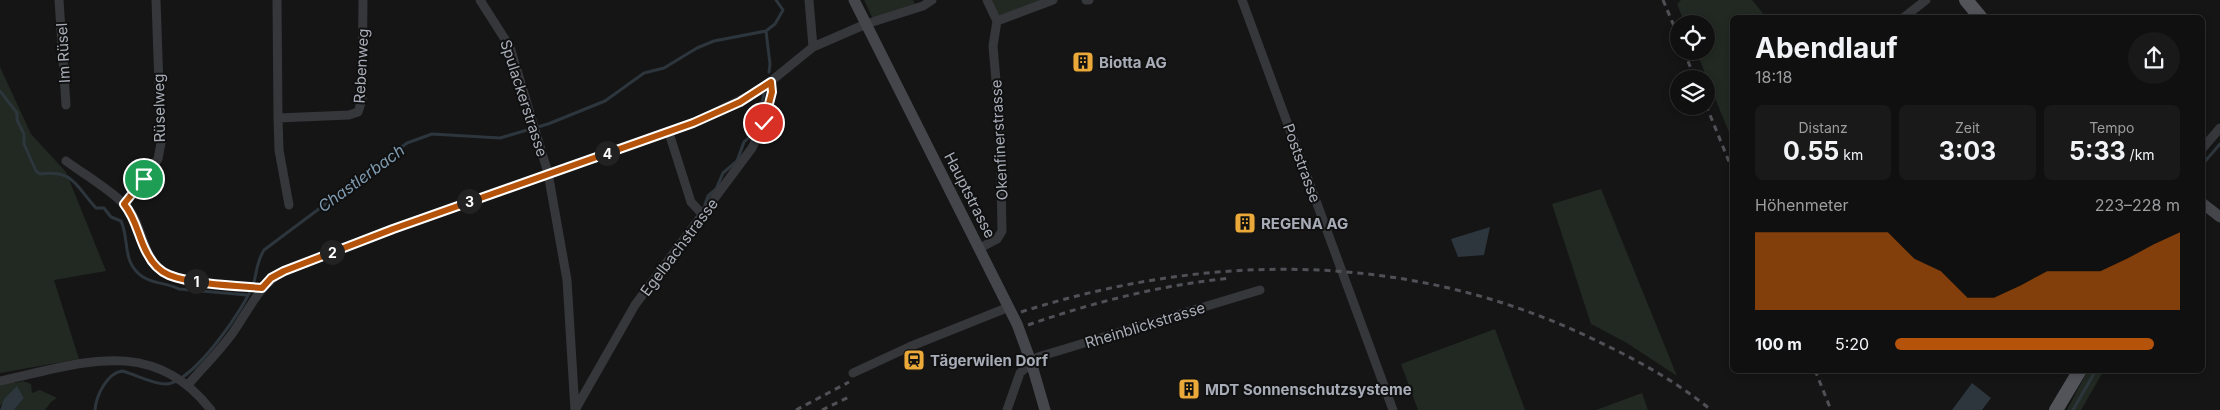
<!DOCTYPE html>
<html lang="de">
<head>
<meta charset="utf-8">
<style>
	:root { --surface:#101010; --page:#191919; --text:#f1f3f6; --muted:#9c9d9f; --line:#303030; --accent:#b45309 }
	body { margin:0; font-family:Inter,sans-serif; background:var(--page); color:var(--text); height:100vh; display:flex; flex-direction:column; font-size:19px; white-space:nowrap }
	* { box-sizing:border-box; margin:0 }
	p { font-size:16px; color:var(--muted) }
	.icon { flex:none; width:28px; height:28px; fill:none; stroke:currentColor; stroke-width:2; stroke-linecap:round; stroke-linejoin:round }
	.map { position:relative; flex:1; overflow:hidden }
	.sheet { position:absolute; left:1730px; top:15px; width:475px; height:358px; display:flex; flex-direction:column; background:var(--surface); border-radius:8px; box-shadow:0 2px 8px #0003,0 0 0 1px var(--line) }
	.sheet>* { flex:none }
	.fabs { position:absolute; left:1670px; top:15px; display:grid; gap:10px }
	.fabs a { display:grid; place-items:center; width:45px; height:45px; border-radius:50%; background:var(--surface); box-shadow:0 2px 8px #0003,0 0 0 1px var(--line); font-size:25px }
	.pin { position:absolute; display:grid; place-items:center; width:42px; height:42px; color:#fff; margin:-21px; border:2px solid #fff; border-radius:50%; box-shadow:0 1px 5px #0007 }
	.km { position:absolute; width:25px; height:25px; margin:-12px; border-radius:50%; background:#222; color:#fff; font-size:14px; line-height:25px; text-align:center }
	.round { display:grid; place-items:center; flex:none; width:52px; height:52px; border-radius:26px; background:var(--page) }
	.head { display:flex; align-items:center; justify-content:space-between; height:85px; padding:0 25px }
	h1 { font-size:28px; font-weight:700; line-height:38px }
	.stats { display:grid; grid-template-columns:repeat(3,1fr); gap:8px; height:85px; padding:5px 25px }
	.stats div { display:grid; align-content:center; border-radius:8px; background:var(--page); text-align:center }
	.stats b { font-size:25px; font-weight:700 }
	.stats small { font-size:14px; font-weight:400 }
	.stats p { font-size:14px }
	.chart { height:140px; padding:10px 25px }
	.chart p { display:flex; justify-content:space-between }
	.chart svg { width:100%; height:90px; margin-top:5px; fill:var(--accent); opacity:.7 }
	ul { padding:0 25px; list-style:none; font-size:16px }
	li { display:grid; grid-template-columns:80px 60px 1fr; align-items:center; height:38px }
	li i { height:12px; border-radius:6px; background:var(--accent) }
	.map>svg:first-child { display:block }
	.green { fill:#212922 }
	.water { fill:#2d363c }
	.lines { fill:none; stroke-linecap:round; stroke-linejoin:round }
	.stream { stroke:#2d363c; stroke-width:3 }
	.street { stroke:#36373b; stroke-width:9 }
	.secondary { stroke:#44464b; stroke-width:11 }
	.primary { stroke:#52545a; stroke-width:14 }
	.rail { stroke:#4f5156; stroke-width:3; stroke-dasharray:6 5; stroke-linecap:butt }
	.route-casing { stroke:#fff; stroke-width:10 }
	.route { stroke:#b45309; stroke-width:6 }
	.labels { text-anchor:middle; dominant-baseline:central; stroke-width:4; stroke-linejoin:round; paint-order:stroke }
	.street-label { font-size:15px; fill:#a7acb6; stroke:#101011 }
	.poi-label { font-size:15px; font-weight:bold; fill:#a7acb6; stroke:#101011; text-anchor:start }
	.water-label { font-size:16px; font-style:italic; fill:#7f9bb0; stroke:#101011 }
</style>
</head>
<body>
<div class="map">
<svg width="2220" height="410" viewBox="0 0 2220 410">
	<rect width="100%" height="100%" fill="#151516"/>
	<path class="green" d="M 864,0 L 913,0 L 915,4 L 873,19 Z
		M 988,0 L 1053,0 L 997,21 Z
		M 1681,0 L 1752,0 L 1766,17 L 1732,18 L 1732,134 L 1730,135 L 1696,51 L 1706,51 L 1706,24 L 1685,24 L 1677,4 Z
		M 0,67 L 31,134 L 66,172 L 106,271 L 54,280 L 79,359 L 0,373 Z
		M 1601,189 L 1677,376 L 1627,343 L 1591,324 L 1552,204 Z
		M 1495,329 L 1525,410 L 1418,410 L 1401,364 Z
		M 2088,370 L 2104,370 L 2081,410 L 2067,410 Z
		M 14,381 L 15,383 L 23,381 L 31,384 L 32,393 L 40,390 L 57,398 L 51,402 L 45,410 L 14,410 L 24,398 L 17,387 L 0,406 L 0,383 Z
		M 1642,393 L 1648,410 L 1596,410 Z"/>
	<path class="water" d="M 1490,227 L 1484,255 L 1458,257 L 1451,239 Z
		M 1972,383 L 1991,398 L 1982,410 L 1952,410 Z
		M 17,386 L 24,398 L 14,410 L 0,410 L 4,399 Z"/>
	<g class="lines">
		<path class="stream" d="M 766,31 L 770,64 L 769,72
			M 0,91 L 17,113 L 17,120 L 24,134 L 24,144 L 36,171 L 40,174 C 74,169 76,187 96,208 L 104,208 L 111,217 L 121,221 C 130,240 121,262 143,277 C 154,284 168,283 179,289 L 247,295
			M 2202,165 L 2220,144
			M 705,204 L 708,196 L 716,189 L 723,173 L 737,161 L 744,142 L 755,132 L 764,94
			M 95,410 C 96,396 107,373 122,371 C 135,374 152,384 166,384 C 193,383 246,307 254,282 C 257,270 257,261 264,250 L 407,143 L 432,134 L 500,138 L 548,124 L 605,101 L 644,73 L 664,68 L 697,48 L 714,41 L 766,31 L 775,24 L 783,10 L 776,0
			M 2073,410 L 2096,370"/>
		<path class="street" d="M 59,0 L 66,105
			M 277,0 L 278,118 L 349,115 L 358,112 L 362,100 L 363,0
			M 480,0 L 510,47 L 548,173 L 567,280 L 575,410
			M 987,0 L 997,21
			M 1086,0 L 1089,0
			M 1242,0 L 1393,410
			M 1903,18 L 1926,0
			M 997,21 L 1053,0
			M 813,47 L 866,24 L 923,6 L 932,0
			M 278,118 L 279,150 L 289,205
			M 669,133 L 691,202 L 703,215
			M 2202,149 L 2220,128
			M 66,161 C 85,175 108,188 125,205 C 145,225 140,260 168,274 C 187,284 238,286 262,288
			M 124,204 L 158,159 L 161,143 L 156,0
			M 980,248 L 997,239 L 1002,231 L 1000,127 L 993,46 L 997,21
			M 853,373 L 909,347 L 1009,307
			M 0,381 C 79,364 152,334 211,410
			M 188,385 C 203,367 221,350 234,331 C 250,308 259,285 284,271 L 393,229 L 693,123 L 759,91 L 813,47 L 809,0
			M 575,410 L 635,305 L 752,148 C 762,127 773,105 771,82
			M 1007,410 L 1020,373 L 1038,357 L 1260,290"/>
		<path class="secondary" d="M 854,0 L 1017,324 L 1031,362 L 1045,410
			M 2202,203 L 2220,217"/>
		<path class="primary" d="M 1966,0 L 1981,18
			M 2056,410 L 2080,370"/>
		<path class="rail" d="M 1663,0 L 1679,38
			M 1684,51 L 1695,79
			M 1706,105 L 1732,169
			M 1021,312 C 1212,251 1412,251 1595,340 C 1635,359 1676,381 1711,410
			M 1028,325 C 1094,302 1161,285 1231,278
			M 1815,370 L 1831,410
			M 796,410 L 849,382
			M 822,410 L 851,396"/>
	</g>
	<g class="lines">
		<g class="route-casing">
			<path id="route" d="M 144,179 L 124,204 C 137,220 138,237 147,253 C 152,263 159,271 169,275 C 191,284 237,286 262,288 L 271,278 L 284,271 L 393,229 L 693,123 L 740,102 L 771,82 L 772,92 L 764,123"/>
		</g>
		<use href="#route" class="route"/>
	</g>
	<defs>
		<g id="building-square" transform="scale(1.125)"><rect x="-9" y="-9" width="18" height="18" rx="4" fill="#eaa939" stroke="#101011"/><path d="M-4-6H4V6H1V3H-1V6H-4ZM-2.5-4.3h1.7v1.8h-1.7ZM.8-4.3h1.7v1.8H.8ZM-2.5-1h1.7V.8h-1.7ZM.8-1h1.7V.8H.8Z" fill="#111"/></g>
		<g id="station-square" transform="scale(1.125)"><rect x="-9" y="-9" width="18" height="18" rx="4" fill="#eaa939" stroke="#101011"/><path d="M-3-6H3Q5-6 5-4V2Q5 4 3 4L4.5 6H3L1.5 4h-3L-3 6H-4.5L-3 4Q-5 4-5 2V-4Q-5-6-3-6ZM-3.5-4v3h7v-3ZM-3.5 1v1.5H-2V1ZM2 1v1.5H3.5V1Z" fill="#111"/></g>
	</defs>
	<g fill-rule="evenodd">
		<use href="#building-square" x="1083" y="62"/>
		<use href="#building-square" x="1245" y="223"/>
		<use href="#station-square" x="914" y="360"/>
		<use href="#building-square" x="1189" y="389"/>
	</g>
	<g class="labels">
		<g class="street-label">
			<text transform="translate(63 53) rotate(-93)">Im Rüsel</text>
			<text transform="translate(361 66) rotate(-87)">Rebenweg</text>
			<text transform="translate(524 98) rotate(72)">Spulackerstrasse</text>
			<text transform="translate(159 108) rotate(-91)">Rüselweg</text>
			<text transform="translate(999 140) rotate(-93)">Okenfinerstrasse</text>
			<text transform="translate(1302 163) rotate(70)">Poststrasse</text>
			<text transform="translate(970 195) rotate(63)">Hauptstrasse</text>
			<text transform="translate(679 247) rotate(-53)">Egelbachstrasse</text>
			<text transform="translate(1145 325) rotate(-17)">Rheinblickstrasse</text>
		</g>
		<g class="poi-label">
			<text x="1099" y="62">Biotta AG</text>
			<text x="1261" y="223">REGENA AG</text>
			<text x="930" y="360">Tägerwilen Dorf</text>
			<text x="1205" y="389">MDT Sonnenschutzsysteme</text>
		</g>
		<g class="water-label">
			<text transform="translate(361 178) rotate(-36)">Chastlerbach</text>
		</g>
	</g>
</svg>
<div class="fabs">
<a><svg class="icon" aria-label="locate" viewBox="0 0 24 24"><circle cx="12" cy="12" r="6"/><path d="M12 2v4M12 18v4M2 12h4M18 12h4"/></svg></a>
<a><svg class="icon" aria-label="layers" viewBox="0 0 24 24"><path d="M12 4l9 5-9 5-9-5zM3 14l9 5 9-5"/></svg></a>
</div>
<div class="pin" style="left:144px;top:179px;background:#1e9e55"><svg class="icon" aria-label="arrive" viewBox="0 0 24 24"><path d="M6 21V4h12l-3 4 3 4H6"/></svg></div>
<div class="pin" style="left:764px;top:123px;background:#d93025"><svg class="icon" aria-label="check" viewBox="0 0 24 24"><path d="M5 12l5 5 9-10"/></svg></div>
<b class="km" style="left:196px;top:281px">1</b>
<b class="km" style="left:332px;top:252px">2</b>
<b class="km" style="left:469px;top:201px">3</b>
<b class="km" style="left:607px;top:153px">4</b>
<section class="sheet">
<div class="head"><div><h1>Abendlauf</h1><p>18:18</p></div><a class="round"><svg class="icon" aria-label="share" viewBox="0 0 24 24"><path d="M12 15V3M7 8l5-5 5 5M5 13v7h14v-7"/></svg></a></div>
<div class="stats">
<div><p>Distanz</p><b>0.55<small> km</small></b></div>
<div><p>Zeit</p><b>3:03</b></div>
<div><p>Tempo</p><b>5:33<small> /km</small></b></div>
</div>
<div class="chart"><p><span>Höhenmeter</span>223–228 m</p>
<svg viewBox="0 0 160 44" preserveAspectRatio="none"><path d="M0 44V6L10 6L20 6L30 6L40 6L50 6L60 19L70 25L80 38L90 38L100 32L110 25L120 25L130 25L140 19L150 12L160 6V44z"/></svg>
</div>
<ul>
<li><b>100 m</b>5:20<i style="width:91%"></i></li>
</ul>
</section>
</div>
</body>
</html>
